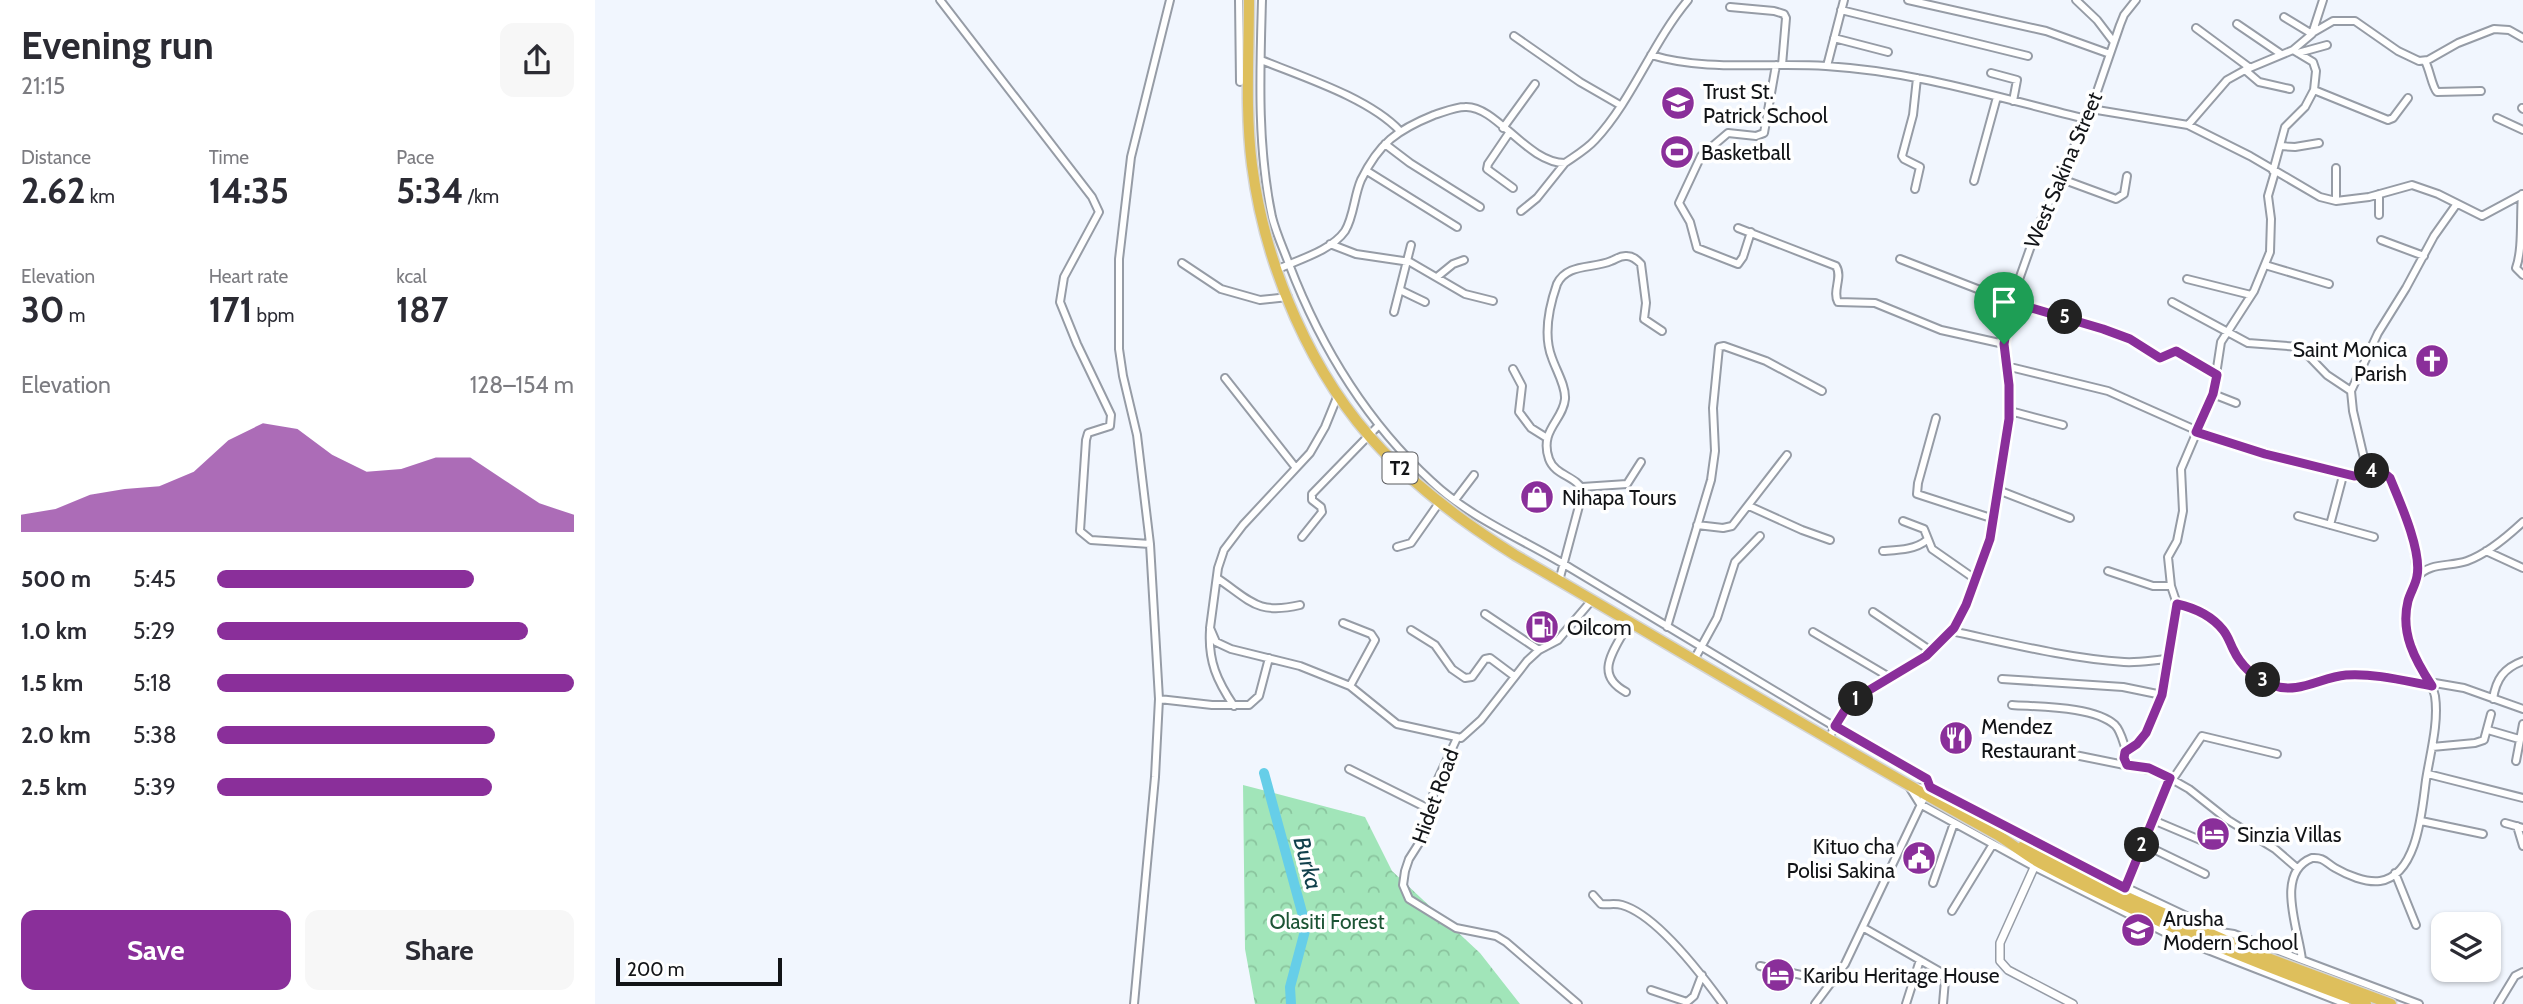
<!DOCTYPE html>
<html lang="en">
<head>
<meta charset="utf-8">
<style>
	:root { --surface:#fff; --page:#f7f7f7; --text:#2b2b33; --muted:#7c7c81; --accent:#8a2f9a }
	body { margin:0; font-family:Cabin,sans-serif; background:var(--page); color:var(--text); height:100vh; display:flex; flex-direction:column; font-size:26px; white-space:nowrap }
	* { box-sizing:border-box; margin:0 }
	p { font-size:23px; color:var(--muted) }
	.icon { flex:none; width:38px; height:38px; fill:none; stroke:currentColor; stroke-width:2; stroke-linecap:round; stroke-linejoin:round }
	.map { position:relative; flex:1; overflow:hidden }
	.details { display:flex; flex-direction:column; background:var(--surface); width:595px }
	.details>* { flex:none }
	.controls { position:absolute; left:1836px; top:912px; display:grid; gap:14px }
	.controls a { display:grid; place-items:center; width:70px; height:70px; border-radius:14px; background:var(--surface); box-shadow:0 2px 5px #0004; font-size:35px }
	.scale { position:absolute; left:21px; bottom:18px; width:166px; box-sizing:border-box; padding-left:7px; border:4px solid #121417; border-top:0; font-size:19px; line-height:24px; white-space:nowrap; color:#121417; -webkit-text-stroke:5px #fff; paint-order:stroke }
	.pin { position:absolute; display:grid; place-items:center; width:60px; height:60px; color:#fff; margin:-72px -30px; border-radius:50% 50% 50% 0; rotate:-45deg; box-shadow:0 0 7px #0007 }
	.pin .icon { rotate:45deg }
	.km { position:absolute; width:35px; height:35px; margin:-18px; border-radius:50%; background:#222; color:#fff; font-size:19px; line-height:35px; text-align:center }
	.round { display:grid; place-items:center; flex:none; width:74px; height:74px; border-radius:14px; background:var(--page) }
	.overview { display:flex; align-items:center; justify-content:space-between; height:119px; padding:0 21px }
	h1 { font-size:38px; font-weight:700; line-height:52px }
	.metrics { display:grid; grid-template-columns:repeat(3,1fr); gap:10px; height:119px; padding:7px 21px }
	.metrics div { display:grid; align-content:center }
	.metrics b { font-size:35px; font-weight:700 }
	.metrics small { font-size:19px; font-weight:400 }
	.metrics p { font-size:19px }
	.chart { height:196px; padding:14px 21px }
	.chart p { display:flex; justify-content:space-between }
	.chart svg { width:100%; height:126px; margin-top:7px; fill:var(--accent); opacity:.7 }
	.button { display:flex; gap:14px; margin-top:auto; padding:14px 21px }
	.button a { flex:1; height:80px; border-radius:14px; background:var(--accent); color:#fff; font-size:28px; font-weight:700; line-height:80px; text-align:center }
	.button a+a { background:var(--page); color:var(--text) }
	ul { padding:0 21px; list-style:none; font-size:23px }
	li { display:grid; grid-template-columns:112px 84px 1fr; align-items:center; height:52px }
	li i { height:18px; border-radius:9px; background:var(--accent) }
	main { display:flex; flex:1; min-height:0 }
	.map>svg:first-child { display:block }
	.forest { fill:url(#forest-crowns) }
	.pitch { fill:#a1e5b9 }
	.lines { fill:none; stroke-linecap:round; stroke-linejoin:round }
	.river { stroke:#66cee8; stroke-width:10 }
	.minor-casing { stroke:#969ca6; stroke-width:10 }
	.tertiary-casing { stroke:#969ca6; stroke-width:10 }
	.trunk-casing { stroke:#d4d5d5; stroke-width:13 }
	.minor { stroke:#fff; stroke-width:6 }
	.tertiary { stroke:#fff; stroke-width:7 }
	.trunk { stroke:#debf5c; stroke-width:10 }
	.route-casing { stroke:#fff; stroke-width:14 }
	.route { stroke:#8a2f9a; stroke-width:9 }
	.labels { text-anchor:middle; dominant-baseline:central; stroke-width:7; stroke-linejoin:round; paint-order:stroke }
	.shield { fill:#fff; stroke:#595a5d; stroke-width:2 }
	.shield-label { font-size:19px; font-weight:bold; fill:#121417 }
	.poi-label { font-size:21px; fill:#121417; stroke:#fff; text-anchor:start }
	.street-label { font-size:21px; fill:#121417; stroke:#fff }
	.park-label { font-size:21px; fill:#1c5435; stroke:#fff }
	.water-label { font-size:23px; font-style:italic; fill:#11404c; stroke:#fff }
</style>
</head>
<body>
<main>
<section class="details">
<div class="overview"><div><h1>Evening run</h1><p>21:15</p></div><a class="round"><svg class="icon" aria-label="share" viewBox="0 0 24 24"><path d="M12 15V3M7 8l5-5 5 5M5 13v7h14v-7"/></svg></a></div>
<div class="metrics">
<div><p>Distance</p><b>2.62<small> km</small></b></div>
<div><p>Time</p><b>14:35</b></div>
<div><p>Pace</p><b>5:34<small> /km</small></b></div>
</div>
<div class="metrics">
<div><p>Elevation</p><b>30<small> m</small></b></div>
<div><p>Heart rate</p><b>171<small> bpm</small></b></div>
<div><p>kcal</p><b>187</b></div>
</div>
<div class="chart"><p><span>Elevation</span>128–154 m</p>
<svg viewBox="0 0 160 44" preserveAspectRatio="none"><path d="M0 44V38L10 36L20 31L30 29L40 28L50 23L60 12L70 6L80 8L90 17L100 23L110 22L120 18L130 18L140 26L150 34L160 38V44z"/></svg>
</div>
<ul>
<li><b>500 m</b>5:45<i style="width:72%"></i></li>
<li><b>1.0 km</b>5:29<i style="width:87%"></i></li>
<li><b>1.5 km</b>5:18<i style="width:100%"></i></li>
<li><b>2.0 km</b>5:38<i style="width:78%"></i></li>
<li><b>2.5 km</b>5:39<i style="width:77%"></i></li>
</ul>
<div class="button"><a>Save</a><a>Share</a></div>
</section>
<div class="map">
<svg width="1928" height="1004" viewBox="0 0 1928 1004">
	<defs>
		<pattern id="forest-crowns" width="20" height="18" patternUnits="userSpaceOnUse" patternTransform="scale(1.75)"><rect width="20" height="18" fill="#a1e5b9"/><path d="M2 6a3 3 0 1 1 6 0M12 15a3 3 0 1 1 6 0" fill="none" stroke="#8ac49e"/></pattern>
	</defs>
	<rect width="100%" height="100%" fill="#f1f6fe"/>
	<path class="forest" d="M 648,785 L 770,817 L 797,871 L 885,953 L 925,1004 L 660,1004 L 650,949 Z"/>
	<path class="pitch" d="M 1083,136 L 1094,141 L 1082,168 L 1070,162 Z"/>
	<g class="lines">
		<path class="river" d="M 669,773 L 711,927 L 695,987 L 696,1004"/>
		<g class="minor-casing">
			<path id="minor" d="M 345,0 L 497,197 L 504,212 L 469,277 L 465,302 L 482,344 L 516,415 L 515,426 L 493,433 L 491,440 L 485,531 L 496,540 L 555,544
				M 644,0 L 645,82
				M 667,0 C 665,72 662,146 677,217 C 681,233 688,248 694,264 C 725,345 771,421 836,481 C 876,519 930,540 977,569 C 1060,618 1142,669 1225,718 C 1260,739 1297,757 1332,779 L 1335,787
				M 1313,0 L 1451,31 L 1515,54
				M 1481,0 L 1502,20 L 1518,41
				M 1135,7 L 1179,11 L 1189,14 L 1191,18 L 1187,65
				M 1246,10 L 1433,56
				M 1689,17 L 1717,34
				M 1642,24 L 1686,54
				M 1601,28 L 1655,68
				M 1719,32 L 1738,21 L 1760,21 L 1803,51 L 1824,61 L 1833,60 L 1863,43 L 1899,29 L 1914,30 L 1928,38
				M 919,36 L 985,82 L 1025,105
				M 1239,38 L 1293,52
				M 1703,53 L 1732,45
				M 1056,55 C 1112,72 1173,62 1231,66 C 1319,71 1405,98 1491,119
				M 666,60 C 708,77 774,98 805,131
				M 1830,61 C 1835,70 1837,87 1842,92 L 1886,91
				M 1232,66 L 1249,0
				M 1650,70 L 1664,82 L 1695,89
				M 1396,73 L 1422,80 L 1418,101
				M 1719,90 L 1793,120 L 1798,118 L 1813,98
				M 1927,108 L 1928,109
				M 1496,109 L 1593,125 L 1655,156 L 1725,197 L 1741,201 L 1774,197 L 1817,185 L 1843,194 L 1887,216 L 1928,194
				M 1902,118 L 1928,130
				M 1593,125 L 1632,80 L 1650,70 L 1698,50 L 1717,34 L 1728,0
				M 908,128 L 940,84
				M 914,133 L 893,164 L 892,169 L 918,188
				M 790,144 L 815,163 L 885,207
				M 1685,146 L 1700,147 L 1724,143
				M 1741,168 L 1741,201
				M 772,171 L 862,227
				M 1678,171 L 1690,127 L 1710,107 L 1719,90 L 1721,71 L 1718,62 L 1698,50
				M 1464,178 L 1521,199 L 1529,194 L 1532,176
				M 1379,181 L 1402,97
				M 1320,189 L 1325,167 L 1309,159 L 1307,156 L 1318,115 L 1322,78
				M 1784,194 L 1784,215
				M 1927,194 C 1925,217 1928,249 1921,268 L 1928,275
				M 926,211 L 942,198 L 970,163
				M 1143,228 L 1241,266 C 1248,277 1237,291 1243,302 L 1280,303 L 1346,330 L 1409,344
				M 1156,232 L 1148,257 L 1143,264 L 1102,248 L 1095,222 L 1084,203 L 1106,156 L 1133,133 L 1161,136 L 1169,133 L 1181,65
				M 1786,240 L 1829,256
				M 735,244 L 761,254 L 815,262 L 870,294 L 898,301
				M 1305,259 L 1416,302 L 1508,329 L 1535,339 L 1563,357 L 1581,351 L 1622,375
				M 587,263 L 626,289 L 665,300 L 693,297
				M 1670,265 L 1734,284
				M 681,270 C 702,260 736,251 750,231 C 759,216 759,196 766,180 C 784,143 802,130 839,115 C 849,112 860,107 870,107 C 901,105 932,163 970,163 C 980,156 992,149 1000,140 C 1038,99 1057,43 1093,0
				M 842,277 L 858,264 L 869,260
				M 1592,279 L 1656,295
				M 805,290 L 830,302
				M 1577,302 L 1653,343 L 1705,347 L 1732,375 L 1756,391
				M 799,312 L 816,245
				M 1411,366 L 1513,391 L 1623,440 L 1759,476 L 1769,475 L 1772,471 L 1758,411 L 1756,391 L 1783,333 L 1811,288 L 1839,236 L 1861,205
				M 918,369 L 927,386 L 924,412 L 936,428 L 952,438
				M 630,378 L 701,468
				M 1618,394 L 1641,403
				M 743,395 L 730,427 L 715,453 L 648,525 L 629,550 L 623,568 L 615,628 L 621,642 L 636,649 L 705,666 L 755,686 L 802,724 L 866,738 L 886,720 L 932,661 L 944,650 L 963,640 L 997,600
				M 1415,411 L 1468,425
				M 1341,418 L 1323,483 L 1322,494 L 1399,519
				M 1772,471 L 1789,473 L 1795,478 L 1818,535 L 1822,576
				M 987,487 L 1032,484 L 1046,462
				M 1403,490 L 1475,518
				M 860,500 L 879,475
				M 1154,506 L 1207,530 L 1235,540
				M 1703,516 L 1779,537
				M 1308,521 L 1329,529 L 1337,549 L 1380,579
				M 1102,525 L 1128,528 L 1137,526 L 1192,455
				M 1735,525 L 1749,472
				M 707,537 L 727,512 L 726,507 L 717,500 L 717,494 L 784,425
				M 802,547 L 816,543 L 844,503
				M 1288,551 C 1303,550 1320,550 1332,540
				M 1891,551 L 1928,568
				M 1513,571 L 1558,586 L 1576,586
				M 622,578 C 656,601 662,615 705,605
				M 964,581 L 988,491 C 982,476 960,476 954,459 C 944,430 968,421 970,399 C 971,386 961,370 957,358 C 948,335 954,307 962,284 C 972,263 998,269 1016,261 C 1022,259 1025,255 1032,256 C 1038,256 1042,260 1046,264 L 1051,303 L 1049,319 L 1067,331
				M 1582,604 C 1601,608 1616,615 1628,630 C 1635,638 1638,650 1643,659 C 1649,671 1665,680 1677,685 C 1703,696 1725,677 1751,675 C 1779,674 1809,681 1837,686
				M 1278,612 L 1336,651
				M 890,614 L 944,650
				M 748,623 L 776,634 L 780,640 L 755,686
				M 1072,627 L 1116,480 L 1120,451 L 1118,408 L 1124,347 L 1129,346 L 1171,361 L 1227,391
				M 615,630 C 613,661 622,681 639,706
				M 816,630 L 840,645 L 857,669 L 870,678 L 877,677 L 890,659 L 895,658 L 919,676
				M 1356,631 C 1413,643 1471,658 1529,662 C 1544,663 1558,660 1573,659
				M 1218,632 L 1296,678
				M 1099,660 L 1122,618 L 1140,562 L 1165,536
				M 1407,679 L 1528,687 L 1567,695
				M 1834,682 L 1869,688 L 1928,709
				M 1031,692 C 996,673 1022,648 1034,622
				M 564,699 L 617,705 L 654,705 L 664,696 L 674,658
				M 1898,699 C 1901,679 1909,668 1928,661
				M 1417,705 C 1444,707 1499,706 1520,725 C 1526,731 1528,742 1531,750
				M 1893,730 L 1924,739
				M 862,738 L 841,783 L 828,837 L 814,859 L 810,871 L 808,885 L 814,899 L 861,928 L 901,936 L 911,942 L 983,1004
				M 1234,739 L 1243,719 L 1258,702 L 1276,688 L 1331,656 L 1363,623 L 1371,605 L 1395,539 L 1414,419 L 1414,385 L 1409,344 L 1416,302 L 1442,229 L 1496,109 L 1525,25 L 1529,15 L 1541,0
				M 1837,747 L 1880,743 L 1889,740 L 1896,714
				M 1470,753 L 1564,772 L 1594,789 L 1633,820 L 1680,849 L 1702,868
				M 1921,761 L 1928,724
				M 1533,765 L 1529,758 L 1530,752 L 1542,744 L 1551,733 L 1567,695 L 1582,604 L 1576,586 L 1573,557 L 1582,541 L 1588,511 L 1586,469 L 1618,394 L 1626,342 L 1659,291 L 1675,252 L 1676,219 L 1673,196 L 1680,172
				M 754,769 L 834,809
				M 1833,774 L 1928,798
				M 1578,779 L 1607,736 L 1682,754
				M 1558,820 L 1610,842
				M 1826,821 L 1888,834
				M 1910,823 L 1928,828
				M 1922,826 L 1928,846
				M 1548,844 L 1610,874
				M 1800,873 L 1821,925
				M 1338,883 L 1359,823
				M 1529,890 L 1575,778
				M 998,895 L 1006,904 C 1013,905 1020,903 1027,905 C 1062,915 1107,975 1128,1004
				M 1357,911 L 1398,844
				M 1269,928 L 1344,971 L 1350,980 L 1348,1004
				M 1626,932 L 1639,934 L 1707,960
				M 1630,937 L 1621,930 L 1456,852 L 1337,787 L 1315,788 L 1325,804 L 1440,867 L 1577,936 L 1751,1004
				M 1165,966 L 1238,982
				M 1056,990 L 1092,1002 L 1099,996 L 1107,975
				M 539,1004 L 560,777 L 564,699 L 555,544 L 542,435 L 528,376 L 524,349 L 524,259 L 536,157 L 575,0
				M 1220,1004 L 1250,964 L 1330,796
				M 1311,1004 L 1325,960
				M 1824,1004 L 1707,960 C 1704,930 1679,873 1717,858 C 1729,857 1731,863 1740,868 C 1752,875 1771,883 1785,881 C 1823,875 1827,809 1831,780 C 1835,754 1844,723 1840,696 C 1838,687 1833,680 1829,672 C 1815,647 1805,626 1814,597 C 1816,591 1818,582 1822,577 C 1835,562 1855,567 1872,561 C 1892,554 1913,536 1928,522
				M 1903,1004 L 1920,976 L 1928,972"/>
		</g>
		<g class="tertiary-casing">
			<path id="tertiary" d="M 1442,861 L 1405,943 L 1405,961 L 1413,970 L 1478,1004"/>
		</g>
		<g class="trunk-casing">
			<path id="trunk" d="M 654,0 C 654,55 650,110 657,165 C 670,266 716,376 787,450 C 827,492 872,525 920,555 C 1081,648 1239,745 1401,834 C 1416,843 1430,855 1445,863 C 1550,919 1660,963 1771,1004
				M 1428,846 L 1527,895 L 1662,954 L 1796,1004"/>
		</g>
		<use href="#minor" class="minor"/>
		<use href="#tertiary" class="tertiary"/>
		<use href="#trunk" class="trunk"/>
	</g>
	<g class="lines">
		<g class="route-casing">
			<path id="route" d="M 1416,302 L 1508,329 L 1535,339 L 1565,358 L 1581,351 L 1622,375 L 1618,394 L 1601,432 L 1670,454 L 1759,476 L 1769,475 L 1772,471 L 1789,473 L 1795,478 C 1805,502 1827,551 1822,576 C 1821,584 1815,593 1813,601 C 1805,633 1820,660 1837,686 C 1810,681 1779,673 1751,675 C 1726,677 1703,695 1677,685 C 1659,678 1646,666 1638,649 C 1635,643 1633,636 1628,630 C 1616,615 1600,608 1582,604 L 1567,695 L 1551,733 L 1542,744 L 1530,752 L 1529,758 L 1532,765 L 1554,768 L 1575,778 L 1530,888 L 1335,787 L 1332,779 L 1240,726 L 1250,710 L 1266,695 L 1331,656 L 1359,628 L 1371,605 L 1395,539 L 1414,419 L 1414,385 L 1409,344 Z"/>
		</g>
		<use href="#route" class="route"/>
	</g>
	<defs>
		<g id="school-disc" transform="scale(1.75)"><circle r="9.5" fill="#8a2f9a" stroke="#fff"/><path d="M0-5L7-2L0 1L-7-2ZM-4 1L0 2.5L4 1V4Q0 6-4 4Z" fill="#fff"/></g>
		<g id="stadium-disc" transform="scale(1.75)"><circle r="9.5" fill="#8a2f9a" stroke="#fff"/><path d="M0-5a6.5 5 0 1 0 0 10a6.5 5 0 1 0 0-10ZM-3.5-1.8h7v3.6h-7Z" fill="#fff"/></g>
		<g id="church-disc" transform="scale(1.75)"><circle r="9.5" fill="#8a2f9a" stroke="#fff"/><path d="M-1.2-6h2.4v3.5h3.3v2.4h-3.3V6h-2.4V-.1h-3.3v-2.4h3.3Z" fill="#fff"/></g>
		<g id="shop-disc" transform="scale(1.75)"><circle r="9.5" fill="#8a2f9a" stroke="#fff"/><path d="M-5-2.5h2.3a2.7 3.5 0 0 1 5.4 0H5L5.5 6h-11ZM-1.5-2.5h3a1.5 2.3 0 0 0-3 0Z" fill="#fff"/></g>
		<g id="fuel-disc" transform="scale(1.75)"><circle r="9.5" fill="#8a2f9a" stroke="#fff"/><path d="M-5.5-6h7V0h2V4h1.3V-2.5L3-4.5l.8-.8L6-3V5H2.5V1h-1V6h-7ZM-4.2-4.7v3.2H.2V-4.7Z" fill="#fff"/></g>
		<g id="restaurant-disc" transform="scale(1.75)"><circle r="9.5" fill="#8a2f9a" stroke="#fff"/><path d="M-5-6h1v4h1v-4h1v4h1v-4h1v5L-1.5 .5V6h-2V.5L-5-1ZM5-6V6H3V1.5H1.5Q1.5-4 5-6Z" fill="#fff"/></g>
		<g id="hotel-disc" transform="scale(1.75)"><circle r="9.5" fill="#8a2f9a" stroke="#fff"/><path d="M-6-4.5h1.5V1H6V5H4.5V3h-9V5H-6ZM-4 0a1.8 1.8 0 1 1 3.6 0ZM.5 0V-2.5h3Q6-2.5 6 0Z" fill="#fff"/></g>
		<g id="civic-disc" transform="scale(1.75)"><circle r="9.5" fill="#8a2f9a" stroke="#fff"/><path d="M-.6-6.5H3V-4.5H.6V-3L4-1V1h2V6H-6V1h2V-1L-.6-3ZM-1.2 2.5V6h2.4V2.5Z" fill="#fff"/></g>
	</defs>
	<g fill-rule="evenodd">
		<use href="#school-disc" x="1083" y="103"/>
		<use href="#stadium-disc" x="1082" y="152"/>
		<use href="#church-disc" x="1837" y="361"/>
		<use href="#shop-disc" x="942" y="497"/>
		<use href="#fuel-disc" x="947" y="627"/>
		<use href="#restaurant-disc" x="1361" y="738"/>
		<use href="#hotel-disc" x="1618" y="834"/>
		<use href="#civic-disc" x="1324" y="858"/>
		<use href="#school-disc" x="1543" y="930"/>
		<use href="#hotel-disc" x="1183" y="975"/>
	</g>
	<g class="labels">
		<rect class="shield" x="787.5" y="452.5" width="35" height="31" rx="5"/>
		<g class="shield-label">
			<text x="805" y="468">T2</text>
		</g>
		<g class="poi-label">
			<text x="1108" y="91">Trust St.<tspan x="1108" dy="24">Patrick School</tspan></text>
			<text x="1106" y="152">Basketball</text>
			<text x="1812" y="349" text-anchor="end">Saint Monica<tspan x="1812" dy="24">Parish</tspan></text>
			<text x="967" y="497">Nihapa Tours</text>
			<text x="972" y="627">Oilcom</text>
			<text x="1386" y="726">Mendez<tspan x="1386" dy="24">Restaurant</tspan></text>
			<text x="1642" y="834">Sinzia Villas</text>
			<text x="1300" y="846" text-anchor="end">Kituo cha<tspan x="1300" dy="24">Polisi Sakina</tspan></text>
			<text x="1568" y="918">Arusha<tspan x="1568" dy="24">Modern School</tspan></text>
			<text x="1208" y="975">Karibu Heritage House</text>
		</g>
		<g class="street-label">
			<text transform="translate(1468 170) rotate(-67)">West Sakina Street</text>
			<text transform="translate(840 796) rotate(-70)">Hidet Road</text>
		</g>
		<g class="park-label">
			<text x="732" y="921">Olasiti Forest</text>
		</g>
		<g class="water-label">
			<text transform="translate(713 863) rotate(75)">Burka</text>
		</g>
	</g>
</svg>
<div class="controls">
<a><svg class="icon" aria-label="layers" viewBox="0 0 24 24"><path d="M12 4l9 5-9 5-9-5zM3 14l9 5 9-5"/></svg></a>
</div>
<div class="scale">200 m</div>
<div class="pin" style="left:1409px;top:344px;background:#1e9e55"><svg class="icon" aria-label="arrive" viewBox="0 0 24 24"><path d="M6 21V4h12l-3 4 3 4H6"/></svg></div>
<b class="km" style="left:1261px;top:699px">1</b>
<b class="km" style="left:1547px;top:845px">2</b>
<b class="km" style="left:1668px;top:680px">3</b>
<b class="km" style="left:1777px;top:471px">4</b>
<b class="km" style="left:1470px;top:317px">5</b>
</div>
</main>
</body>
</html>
